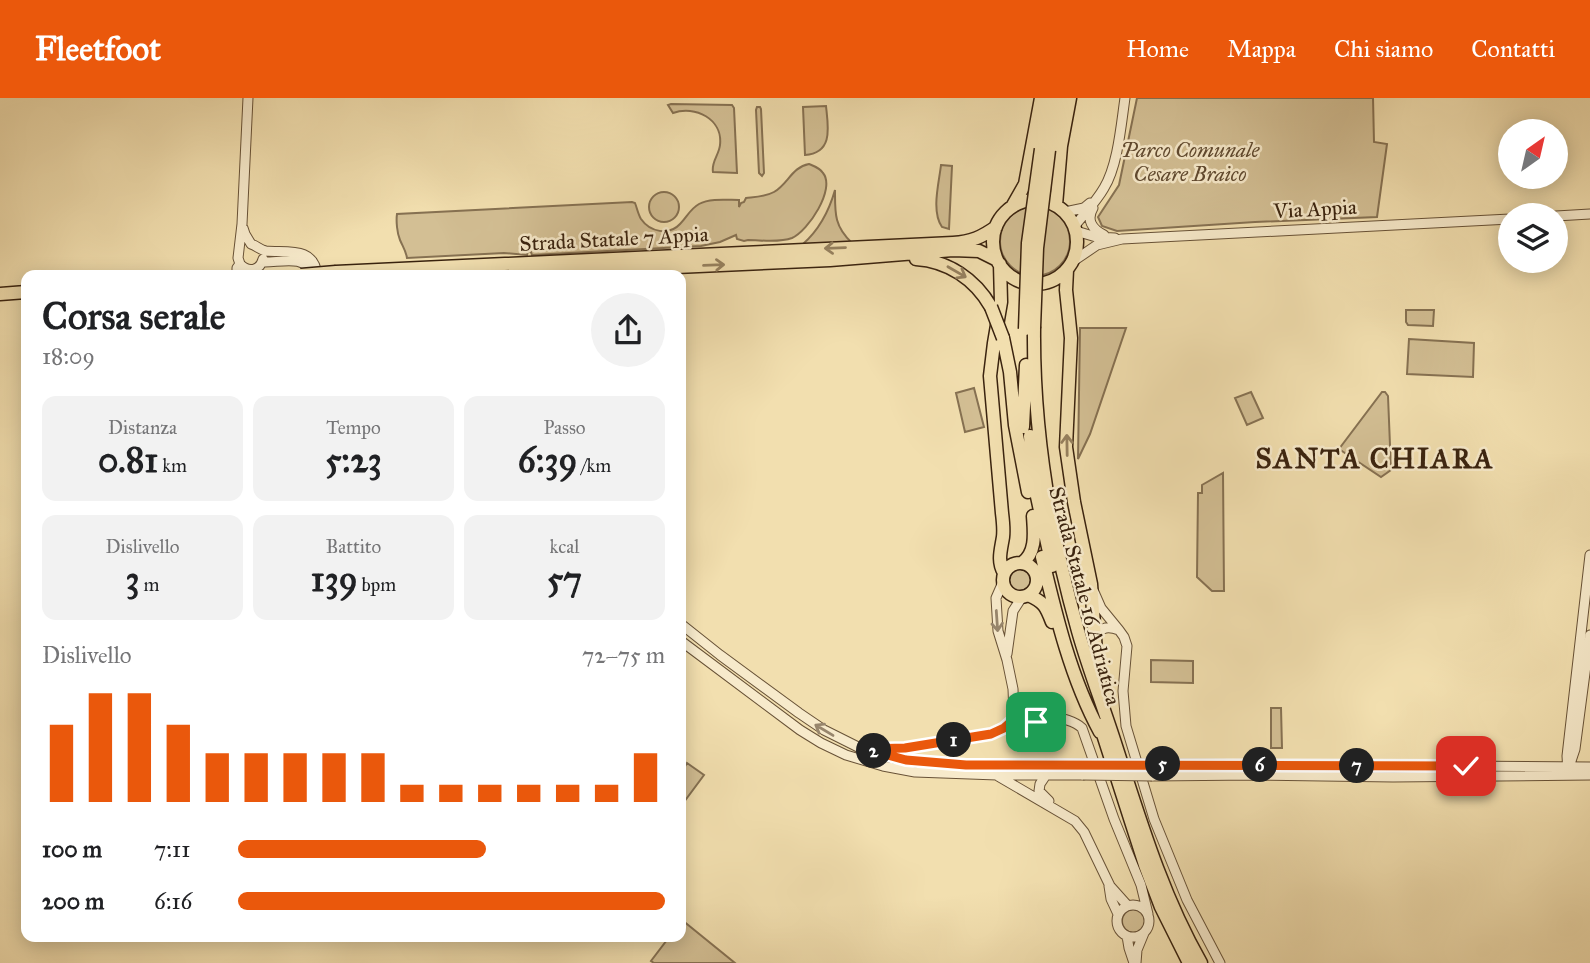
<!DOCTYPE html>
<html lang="it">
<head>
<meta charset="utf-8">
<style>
	:root { --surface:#fff; --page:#f2f2f2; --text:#202124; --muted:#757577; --accent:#ea580c }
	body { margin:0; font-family:"IM FELL Great Primer",serif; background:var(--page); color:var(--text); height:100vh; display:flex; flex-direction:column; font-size:26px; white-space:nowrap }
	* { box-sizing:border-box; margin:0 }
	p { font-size:23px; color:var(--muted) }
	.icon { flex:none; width:38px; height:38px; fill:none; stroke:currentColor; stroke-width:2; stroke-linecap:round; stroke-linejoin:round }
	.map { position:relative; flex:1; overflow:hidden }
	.panel { position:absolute; left:21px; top:172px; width:665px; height:672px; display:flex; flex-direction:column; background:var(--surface); border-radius:14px; box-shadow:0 4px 18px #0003 }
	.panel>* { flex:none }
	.needle { width:46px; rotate:34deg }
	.buttons { position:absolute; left:1498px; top:21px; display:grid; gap:14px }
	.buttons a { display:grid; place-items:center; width:70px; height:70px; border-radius:50%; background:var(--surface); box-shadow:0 4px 18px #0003; font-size:35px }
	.pin { position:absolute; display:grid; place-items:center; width:60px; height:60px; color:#fff; margin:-30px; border-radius:14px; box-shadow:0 4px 10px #0006 }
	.km { position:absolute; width:35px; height:35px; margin:-18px; border-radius:50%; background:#222; color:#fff; font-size:19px; line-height:35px; text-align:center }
	.round { display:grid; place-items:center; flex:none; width:74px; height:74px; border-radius:37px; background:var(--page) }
	.overview { display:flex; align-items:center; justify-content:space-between; height:119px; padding:0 21px }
	h1 { font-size:38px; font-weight:800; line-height:52px }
	.metrics { display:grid; grid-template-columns:repeat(3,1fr); gap:10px; height:119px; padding:7px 21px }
	.metrics div { display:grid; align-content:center; border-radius:14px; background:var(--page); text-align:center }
	.metrics b { font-size:35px; font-weight:800 }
	.metrics small { font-size:19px; font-weight:400 }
	.metrics p { font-size:19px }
	.chart { height:196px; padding:14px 21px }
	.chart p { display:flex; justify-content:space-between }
	.chart svg { width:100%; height:126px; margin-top:7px; stroke:var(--accent); stroke-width:6 }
	ul { padding:0 21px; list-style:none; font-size:23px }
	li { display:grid; grid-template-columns:112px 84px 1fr; align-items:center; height:52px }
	li i { height:18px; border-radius:9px; background:var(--accent) }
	header { display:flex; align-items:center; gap:42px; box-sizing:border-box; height:98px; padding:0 35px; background:var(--accent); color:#fff }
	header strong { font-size:33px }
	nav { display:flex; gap:38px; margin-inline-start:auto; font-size:24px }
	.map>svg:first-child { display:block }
	.green { fill:#d3bf94; stroke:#867152; stroke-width:2 }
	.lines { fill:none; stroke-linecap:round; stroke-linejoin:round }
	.tertiary-casing { stroke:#685237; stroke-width:11 }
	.trunk-casing { stroke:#3a230f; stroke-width:15 }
	.tertiary { stroke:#f7eacb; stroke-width:9 }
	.trunk { stroke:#f2dfaf; stroke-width:12 }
	.tertiary-bridge-casing { stroke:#685237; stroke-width:11; stroke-linecap:butt }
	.trunk-bridge-casing { stroke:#3a230f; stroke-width:15; stroke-linecap:butt }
	.tertiary-bridge { stroke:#f7eacb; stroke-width:9 }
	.trunk-bridge { stroke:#f2dfaf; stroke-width:12 }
	.oneway { stroke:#96815f }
	.oneway2 { stroke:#98866d }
	.route-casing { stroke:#fff; stroke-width:14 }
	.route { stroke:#ea580c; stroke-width:9 }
	.labels { text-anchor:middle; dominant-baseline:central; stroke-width:5; stroke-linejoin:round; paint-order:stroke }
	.park-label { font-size:21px; font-style:italic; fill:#604a30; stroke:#f7eacb }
	.street-label { font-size:21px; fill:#3a230f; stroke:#f7eacb }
	.district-label { font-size:28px; font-weight:bold; letter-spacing:2px; fill:#3a230f; stroke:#f7eacb }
</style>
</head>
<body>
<header>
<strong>Fleetfoot</strong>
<nav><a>Home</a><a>Mappa</a><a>Chi siamo</a><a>Contatti</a></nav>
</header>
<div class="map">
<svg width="1590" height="865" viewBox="0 0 1590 865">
	<rect width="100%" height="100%" fill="#f2dfaf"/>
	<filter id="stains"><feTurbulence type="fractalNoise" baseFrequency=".00286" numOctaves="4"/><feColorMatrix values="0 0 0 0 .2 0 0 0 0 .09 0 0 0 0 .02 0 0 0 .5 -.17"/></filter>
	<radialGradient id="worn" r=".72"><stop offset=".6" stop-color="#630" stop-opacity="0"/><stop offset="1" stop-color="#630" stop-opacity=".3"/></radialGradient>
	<path class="green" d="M 1137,0 L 1373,0 L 1374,44 L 1387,46 L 1377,119 L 1255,124 L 1117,133 L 1102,128 L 1098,119 L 1119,87 Z
		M 671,6 L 732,7 L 734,10 L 737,75 L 713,74 C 711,64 719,57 720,47 C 723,21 695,7 673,15 L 668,7 Z
		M 826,8 C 828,28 834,55 805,57 L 803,9 Z
		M 757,9 L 760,9 L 761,11 L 764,75 L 762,78 L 759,75 L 756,12 Z
		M 809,66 C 814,68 820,70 823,75 C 836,91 808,133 792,140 C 779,145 761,142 748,142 L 744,143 L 737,141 L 736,137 L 720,144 L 701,148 L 532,157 L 531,154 L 528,153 L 527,157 L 504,155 L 407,160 C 406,153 403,149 400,142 C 397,135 396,123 397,116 L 632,104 L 635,105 C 637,110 638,116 641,121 C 650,134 669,138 680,126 C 687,119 690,111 699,106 C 710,100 727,102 739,102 L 739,109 L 741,105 L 744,104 L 746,100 C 755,99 765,99 774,94 C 788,86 792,69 809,66 Z
		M 941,67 L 952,68 L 949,131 L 942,129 C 931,113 939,85 941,67 Z
		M 835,92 C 835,115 834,128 852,145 L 803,146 C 820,131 829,113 835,92 Z
		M649 109a15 15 0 1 1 30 0a15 15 0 1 1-30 0Z
		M1000 143a35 35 0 1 1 70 0a35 35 0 1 1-70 0Z
		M 1406,212 L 1434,212 L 1433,228 L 1408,227 L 1406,224 Z
		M 1080,230 L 1126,230 L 1090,336 L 1078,361 Z
		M 1409,241 L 1474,245 L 1473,279 L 1407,276 Z
		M 974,290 L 984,329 L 965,334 L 956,295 Z
		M 1251,294 L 1263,320 L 1247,327 L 1235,300 Z
		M 1382,294 L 1385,294 L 1388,298 L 1391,372 L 1381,379 L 1339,351 Z
		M 1223,375 L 1224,493 L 1212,493 L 1197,479 L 1198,395 L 1202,395 L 1202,387 Z
		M1009 482a11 11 0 1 1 22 0a11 11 0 1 1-22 0Z
		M 1151,562 L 1193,563 L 1193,585 L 1151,584 Z
		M 1271,610 L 1281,610 L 1282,650 L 1271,650 Z
		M 687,665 L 704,677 L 681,708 L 681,675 Z
		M1122 823a12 12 0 1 1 24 0a12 12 0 1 1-24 0Z
		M 682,822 L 735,865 L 654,865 L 651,863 L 670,838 L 681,838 L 681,824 Z"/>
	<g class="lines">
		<g class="tertiary-casing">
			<path id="tertiary" d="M 1093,110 C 1086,122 1092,131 1104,137
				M 1065,114 L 1084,110 L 1090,105
				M 1556,118 L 1590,116
				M 1074,129 C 1084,116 1096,104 1104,90 C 1118,67 1121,27 1125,0
				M 243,130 L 245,136 L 251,146 C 257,148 260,152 266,153 C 287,155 314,148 317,177
				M 1076,133 L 1096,139 L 1115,140
				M 263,164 C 279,165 306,155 311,177
				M 1072,164 L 1097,147 L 1122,141 L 1510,121
				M 240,166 C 248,175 260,173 263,161
				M 237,177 L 237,170 L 240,166 L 238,160 L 242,126 L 248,0
				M 1003,484 L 996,500 L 998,533 L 1007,562 L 1013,591 L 1014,616
				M 1094,494 L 1101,510 L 1119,532 L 1124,539 L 1127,548 L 1123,593 L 1126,628 L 1154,721 L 1187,802 L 1220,865
				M 681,526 L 720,557 L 799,615 L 824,632 L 858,649 L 907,662 L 966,667 L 1082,666
				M 1094,537 C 1103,529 1108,528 1119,532
				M 681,543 L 800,632 L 821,645 L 846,657 L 883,668 L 915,674 L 997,677 L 1083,677
				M 1007,556 L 1013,513 L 1022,499
				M1014 620a11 11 0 1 1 22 0a11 11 0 1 1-22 0Z
				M 1034,614 C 1050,620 1070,619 1082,630 L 1114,721 L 1141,787 L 1148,816
				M 878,651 L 905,650 L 991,636 L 1004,630 L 1014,621
				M 1148,666 L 1590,669
				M 1570,666 L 1575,651 L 1590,537
				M 1568,674 L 1567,658 L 1590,457
				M 1046,677 L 1040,686 L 1039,693 L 1049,703
				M 998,678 L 1075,723 L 1084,734 L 1110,788 L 1127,807
				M 1152,678 L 1254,677 L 1393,679 L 1590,677
				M 1109,788 L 1111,801 L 1118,816
				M1117 823a16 16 0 1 1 32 0a16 16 0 1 1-32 0Z
				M 1127,838 L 1129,850 L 1134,865
				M 1136,865 L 1137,852 L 1144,835"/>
		</g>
		<g class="trunk-casing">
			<path id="trunk" d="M 1041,51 L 1051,0
				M 1049,52 L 1060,0
				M993 144a42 42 0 1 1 84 0a42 42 0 1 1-84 0Z
				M 1056,107 L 1061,48 L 1070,0
				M 1012,109 L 1025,86 L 1041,0
				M 916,161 C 948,163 975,181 991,209
				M 1000,166 L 1001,204 L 994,245 L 990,278 L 1002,415 C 1003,423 1004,431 1003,439 C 1001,452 997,463 1004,475
				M 1067,172 L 1066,192 L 1071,240 L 1066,349 L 1074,404 L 1091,486 L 1097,567 L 1100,581
				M 336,174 L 953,145 C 971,144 982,139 996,129
				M 502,177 L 830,162 L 953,152 L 979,153 L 997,162
				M 0,196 L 26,194
				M 1034,230 C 1033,333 1050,434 1078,533 C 1089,572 1104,610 1116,648 C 1140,722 1162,797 1201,865
				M 1003,240 L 1010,274 L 1015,327 L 1028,394
				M 1023,329 L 1026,267
				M 1030,338 L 1033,380 L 1052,468
				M 1042,459 C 1056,518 1071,581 1100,634
				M1003 482a17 17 0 1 1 34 0a17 17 0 1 1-34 0Z
				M 1022,465 C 1037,454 1034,434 1033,418
				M 1028,497 C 1044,504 1046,508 1052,524
				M 1100,627 L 1145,767 L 1161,809 L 1189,865"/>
		</g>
		<use href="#tertiary" class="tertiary"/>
		<use href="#trunk" class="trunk"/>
		<g class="tertiary-bridge-casing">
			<path id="tertiary-bridge" d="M 1082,666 L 1148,666
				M 1083,677 L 1152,678"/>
		</g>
		<g class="trunk-bridge-casing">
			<path id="trunk-bridge" d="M 301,177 L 336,174
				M 991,209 L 1003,240
				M 1034,230 L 1037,150 L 1049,52
				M 1025,231 L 1028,145 L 1041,51"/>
		</g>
		<use href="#tertiary-bridge" class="tertiary-bridge"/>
		<use href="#trunk-bridge" class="trunk-bridge"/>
	</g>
	<defs><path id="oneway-shaft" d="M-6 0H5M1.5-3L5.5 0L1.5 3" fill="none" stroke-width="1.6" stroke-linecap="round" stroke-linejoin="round" transform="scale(1.75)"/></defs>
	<g class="oneway">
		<use href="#oneway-shaft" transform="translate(835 150) rotate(178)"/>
		<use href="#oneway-shaft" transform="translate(714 167) rotate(-2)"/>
		<use href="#oneway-shaft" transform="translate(957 174) rotate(30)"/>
		<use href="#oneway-shaft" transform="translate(1067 347) rotate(-91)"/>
	</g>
	<g class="oneway2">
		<use href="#oneway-shaft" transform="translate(997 523) rotate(86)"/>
		<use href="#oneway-shaft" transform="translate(824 632) rotate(-149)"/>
	</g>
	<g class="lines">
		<g class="route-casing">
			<path id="route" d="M 1036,624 C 1033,631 1026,633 1019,630 L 1014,621 L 1004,630 L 991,636 L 905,650 L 866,651 L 906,662 L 966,667 L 1466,668"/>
		</g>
		<use href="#route" class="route"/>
	</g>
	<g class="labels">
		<g class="park-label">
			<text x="1190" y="52">Parco Comunale<tspan x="1190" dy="24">Cesare Braico</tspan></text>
		</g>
		<g class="street-label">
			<text transform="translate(1315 111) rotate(-3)">Via Appia</text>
			<text transform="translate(614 141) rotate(-3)">Strada Statale 7 Appia</text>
			<text transform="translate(1085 498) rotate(75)">Strada Statale 16 Adriatica</text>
		</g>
		<g class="district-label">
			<text x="1375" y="360">SANTA CHIARA</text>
		</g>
	</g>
	<rect width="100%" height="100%" filter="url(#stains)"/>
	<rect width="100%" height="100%" fill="url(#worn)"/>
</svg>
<div class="buttons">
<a><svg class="needle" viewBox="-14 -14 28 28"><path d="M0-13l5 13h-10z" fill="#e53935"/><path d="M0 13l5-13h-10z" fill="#757577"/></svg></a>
<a><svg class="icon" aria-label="layers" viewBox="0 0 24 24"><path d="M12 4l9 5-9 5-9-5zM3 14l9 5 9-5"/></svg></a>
</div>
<div class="pin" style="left:1036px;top:624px;background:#1e9e55"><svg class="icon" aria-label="arrive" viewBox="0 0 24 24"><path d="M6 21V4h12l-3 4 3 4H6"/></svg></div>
<div class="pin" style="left:1466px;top:668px;background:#d93025"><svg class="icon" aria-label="check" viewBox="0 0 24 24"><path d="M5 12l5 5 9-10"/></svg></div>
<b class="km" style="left:954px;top:642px">1</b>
<b class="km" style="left:874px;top:653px">2</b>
<b class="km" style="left:1163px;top:666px">5</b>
<b class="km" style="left:1260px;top:667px">6</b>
<b class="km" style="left:1357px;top:668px">7</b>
<section class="panel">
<div class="overview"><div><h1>Corsa serale</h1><p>18:09</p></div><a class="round"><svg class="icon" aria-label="share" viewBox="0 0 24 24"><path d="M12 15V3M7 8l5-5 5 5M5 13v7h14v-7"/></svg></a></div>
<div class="metrics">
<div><p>Distanza</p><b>0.81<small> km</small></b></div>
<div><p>Tempo</p><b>5:23</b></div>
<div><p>Passo</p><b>6:39<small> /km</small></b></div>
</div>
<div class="metrics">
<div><p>Dislivello</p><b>3<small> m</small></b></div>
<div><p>Battito</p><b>139<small> bpm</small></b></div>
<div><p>kcal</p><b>57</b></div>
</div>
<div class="chart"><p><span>Dislivello</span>72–75 m</p>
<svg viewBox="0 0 160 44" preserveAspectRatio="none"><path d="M5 44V17M15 44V6M25 44V6M35 44V17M45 44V27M55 44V27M65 44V27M75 44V27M85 44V27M95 44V38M105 44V38M115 44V38M125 44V38M135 44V38M145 44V38M155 44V27"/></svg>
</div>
<ul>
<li><b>100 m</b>7:11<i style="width:58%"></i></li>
<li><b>200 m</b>6:16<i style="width:100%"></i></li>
</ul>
</section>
</div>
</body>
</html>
